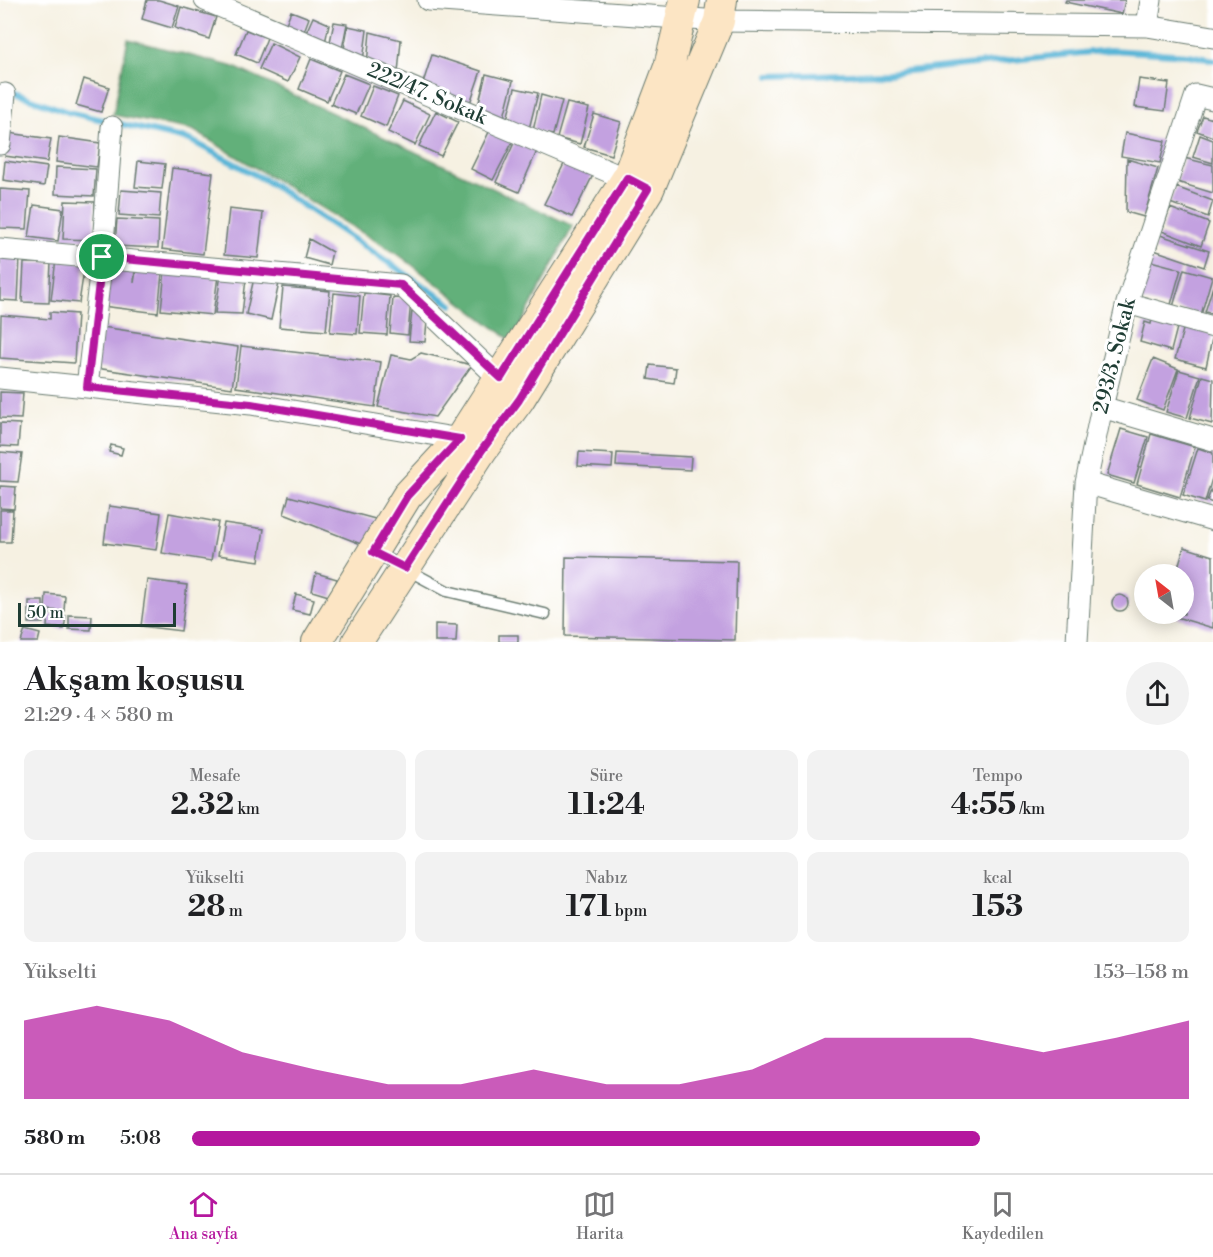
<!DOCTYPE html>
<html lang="tr">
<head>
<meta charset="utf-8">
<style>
	:root { --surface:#fff; --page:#f2f2f2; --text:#202124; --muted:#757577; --line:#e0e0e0; --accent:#b5179e }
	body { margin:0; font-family:"Libre Bodoni",serif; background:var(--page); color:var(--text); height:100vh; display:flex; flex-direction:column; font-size:22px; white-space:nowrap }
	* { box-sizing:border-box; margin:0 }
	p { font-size:20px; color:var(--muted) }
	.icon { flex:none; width:33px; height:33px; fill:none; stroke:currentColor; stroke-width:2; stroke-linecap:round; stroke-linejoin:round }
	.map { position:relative; height:642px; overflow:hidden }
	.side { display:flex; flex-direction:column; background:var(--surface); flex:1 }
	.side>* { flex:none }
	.needle { width:39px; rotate:329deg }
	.controls { position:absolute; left:1134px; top:564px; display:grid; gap:12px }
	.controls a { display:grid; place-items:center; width:60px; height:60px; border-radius:50%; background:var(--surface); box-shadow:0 3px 15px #0003; font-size:30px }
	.scale { position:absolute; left:18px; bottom:15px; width:158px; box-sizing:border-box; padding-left:6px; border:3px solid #1f3d34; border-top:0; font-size:16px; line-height:21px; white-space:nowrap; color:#1f3d34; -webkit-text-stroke:4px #fff; paint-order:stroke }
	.pin { position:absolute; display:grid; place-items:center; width:51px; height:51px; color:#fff; margin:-26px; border:3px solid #fff; border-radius:50%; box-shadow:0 2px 6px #0007 }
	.round { display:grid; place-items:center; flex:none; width:63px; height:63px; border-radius:32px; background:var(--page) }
	.head { display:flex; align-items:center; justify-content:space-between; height:102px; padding:0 24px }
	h1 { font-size:33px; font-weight:800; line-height:45px }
	.stats { display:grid; grid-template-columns:repeat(3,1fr); gap:9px; height:102px; padding:6px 24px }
	.stats div { display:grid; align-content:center; border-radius:12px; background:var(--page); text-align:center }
	.stats b { font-size:30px; font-weight:800 }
	.stats small { font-size:16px; font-weight:400 }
	.stats p { font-size:16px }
	.chart { height:168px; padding:12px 24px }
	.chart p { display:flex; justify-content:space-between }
	.chart svg { width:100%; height:108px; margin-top:6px; fill:var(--accent); opacity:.7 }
	ul { padding:0 24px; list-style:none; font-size:20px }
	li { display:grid; grid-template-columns:96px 72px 1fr; align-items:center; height:45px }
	li i { height:15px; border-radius:8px; background:var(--accent) }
	.dock { display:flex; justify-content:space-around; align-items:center; height:84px; border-top:2px solid var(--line); background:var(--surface); font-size:16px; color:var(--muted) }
	.dock a { display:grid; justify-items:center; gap:3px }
	.dock .on { color:var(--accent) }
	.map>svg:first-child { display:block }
	.forest { fill:#62b07a; stroke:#407657; stroke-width:1.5 }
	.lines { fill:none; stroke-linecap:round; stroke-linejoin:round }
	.stream { stroke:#59b5d7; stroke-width:6 }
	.building { fill:#c3a1e0 }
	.lane-casing { stroke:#6a7c71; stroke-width:13 }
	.street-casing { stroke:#6a7c71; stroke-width:23 }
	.secondary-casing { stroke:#6a7c71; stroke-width:32 }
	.lane { stroke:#fff; stroke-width:10 }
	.street { stroke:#fff; stroke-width:21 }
	.secondary { stroke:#fce5c4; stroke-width:30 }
	.route-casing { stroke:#fff; stroke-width:12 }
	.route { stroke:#b5179e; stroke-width:8 }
	.labels { text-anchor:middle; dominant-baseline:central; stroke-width:6; stroke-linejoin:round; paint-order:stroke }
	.street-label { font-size:21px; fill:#1f3d34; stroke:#fff }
</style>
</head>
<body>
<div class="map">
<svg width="1213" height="642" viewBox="0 0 1213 642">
	<rect width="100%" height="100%" fill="#fff"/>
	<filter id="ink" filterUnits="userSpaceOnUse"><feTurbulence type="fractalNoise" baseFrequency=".0167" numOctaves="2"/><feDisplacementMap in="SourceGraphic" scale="12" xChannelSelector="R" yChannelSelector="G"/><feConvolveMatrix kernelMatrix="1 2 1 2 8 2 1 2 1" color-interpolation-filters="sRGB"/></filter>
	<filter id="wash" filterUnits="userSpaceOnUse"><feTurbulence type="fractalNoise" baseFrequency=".008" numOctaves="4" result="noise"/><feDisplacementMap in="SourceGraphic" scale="24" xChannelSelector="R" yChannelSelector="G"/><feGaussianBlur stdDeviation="1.35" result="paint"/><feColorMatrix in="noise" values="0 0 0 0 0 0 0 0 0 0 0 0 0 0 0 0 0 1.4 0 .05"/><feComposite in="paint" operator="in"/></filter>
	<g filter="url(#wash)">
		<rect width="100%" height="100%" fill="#f6f1e2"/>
		<path class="forest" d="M 128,39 L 234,67 L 573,226 L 512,341 L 399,255 L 193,130 L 113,115 Z"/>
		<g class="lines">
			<path class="stream" d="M 769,76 L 889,73 L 1110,50 L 1189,55 L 1213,60
				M 9,91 L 68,112 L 190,140 L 265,180 L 452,305"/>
		</g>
		<g id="blocks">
			<path class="building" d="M 147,0 L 159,0 L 179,6 L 172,28 L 142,19 Z
				M 1066,0 L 1125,0 L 1122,14 L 1065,2 Z
				M 181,7 L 216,17 L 209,39 L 175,28 Z
				M 291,11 L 309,18 L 303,34 L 285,26 Z
				M 313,17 L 329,24 L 325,43 L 305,35 Z
				M 334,22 L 347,24 L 342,49 L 329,47 Z
				M 348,26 L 367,30 L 363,61 L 343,55 Z
				M 246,30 L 267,38 L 257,63 L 236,54 Z
				M 370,32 L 401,40 L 398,73 L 367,64 Z
				M 271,43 L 300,57 L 288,82 L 259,69 Z
				M 432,55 L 481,71 L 470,103 L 422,86 Z
				M 311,59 L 340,71 L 327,101 L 299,89 Z
				M 344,74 L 369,84 L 356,114 L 331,104 Z
				M 486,74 L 513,81 L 503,121 L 476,114 Z
				M 84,79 L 109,87 L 101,112 L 76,105 Z
				M 1139,79 L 1169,83 L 1165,111 L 1135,107 Z
				M 373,86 L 398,96 L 386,127 L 361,116 Z
				M 515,88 L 538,93 L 529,129 L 506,123 Z
				M 541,95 L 562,101 L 553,135 L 533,131 Z
				M 403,101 L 430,114 L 415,145 L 388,132 Z
				M 567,103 L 589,108 L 580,144 L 557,138 Z
				M 436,111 L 458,122 L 441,156 L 419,146 Z
				M 594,114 L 621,122 L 611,155 L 584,147 Z
				M 1203,116 L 1213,119 L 1213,137 L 1197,131 Z
				M 490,130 L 513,141 L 493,180 L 471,169 Z
				M 9,133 L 51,139 L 47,162 L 5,156 Z
				M 1125,133 L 1165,141 L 1160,163 L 1121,156 Z
				M 1200,135 L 1213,140 L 1213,163 L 1193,157 Z
				M 59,137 L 100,143 L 97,167 L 56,162 Z
				M 515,141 L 537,151 L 519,192 L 496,182 Z
				M 1184,158 L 1213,165 L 1213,193 L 1177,182 Z
				M 1127,159 L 1158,168 L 1144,217 L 1126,212 Z
				M 5,161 L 47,167 L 44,186 L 3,180 Z
				M 138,161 L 165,164 L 162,189 L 135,187 Z
				M 565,162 L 593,175 L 572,217 L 544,204 Z
				M 56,167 L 96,169 L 94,196 L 55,194 Z
				M 172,168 L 213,173 L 203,254 L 162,249 Z
				M 1176,187 L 1213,201 L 1208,217 L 1170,203 Z
				M 0,189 L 30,191 L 27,229 L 0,228 Z
				M 121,190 L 161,193 L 159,218 L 119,215 Z
				M 65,201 L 95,202 L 94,240 L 63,239 Z
				M 34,205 L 63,209 L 58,241 L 29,237 Z
				M 1170,208 L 1209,223 L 1201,246 L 1162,231 Z
				M 229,209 L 263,213 L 258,258 L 224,255 Z
				M 117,219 L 159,221 L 158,248 L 115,246 Z
				M 1160,235 L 1209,251 L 1204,267 L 1154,250 Z
				M 309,239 L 332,252 L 329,265 L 304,258 Z
				M 0,255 L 20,256 L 18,301 L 0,300 Z
				M 56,259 L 85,263 L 79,303 L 51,300 Z
				M 1147,260 L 1181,269 L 1170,308 L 1136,299 Z
				M 24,263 L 51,263 L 49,303 L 22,302 Z
				M 106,264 L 135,267 L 134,283 L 136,271 L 162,273 L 158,313 L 102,306 Z
				M 1184,269 L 1212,277 L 1201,315 L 1173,307 Z
				M 165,270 L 218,275 L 213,315 L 161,310 Z
				M 221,275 L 246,279 L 242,314 L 215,313 Z
				M 254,278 L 279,283 L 271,320 L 246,314 Z
				M 1213,286 L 1213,314 L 1205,312 Z
				M 283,287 L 330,291 L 326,331 L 279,327 Z
				M 334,293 L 360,296 L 357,334 L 330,332 Z
				M 364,293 L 390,296 L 387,335 L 360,333 Z
				M 393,298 L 411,299 L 408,335 L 390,333 Z
				M 412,311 L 428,312 L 425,342 L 409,341 Z
				M 50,312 L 77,314 L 74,363 L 0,358 L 1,315 L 50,319 Z
				M 1153,314 L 1179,320 L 1171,351 L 1140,342 L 1145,322 L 1151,324 Z
				M 1184,326 L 1213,334 L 1206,367 L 1175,359 Z
				M 102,327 L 238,347 L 232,388 L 96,368 Z
				M 241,346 L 381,362 L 375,407 L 236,387 Z
				M 421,353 L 472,365 L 435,417 L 378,407 L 391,355 L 411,359 Z
				M 1153,359 L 1178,369 L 1163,410 L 1137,400 Z
				M 650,365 L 676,368 L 674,383 L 648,379 Z
				M 1179,370 L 1200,376 L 1187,418 L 1166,412 Z
				M 1202,376 L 1213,379 L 1212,424 L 1190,418 Z
				M 0,392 L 23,393 L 21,419 L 0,418 Z
				M 0,423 L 20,424 L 18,447 L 0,446 Z
				M 1121,429 L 1148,437 L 1134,483 L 1107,475 Z
				M 1151,434 L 1195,447 L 1180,497 L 1137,484 Z
				M 111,445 L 123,448 L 121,455 L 109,452 Z
				M 1198,448 L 1213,453 L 1213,475 L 1205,502 L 1183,495 Z
				M 0,452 L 22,454 L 18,482 L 0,481 Z
				M 579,452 L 613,454 L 612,468 L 578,466 Z
				M 617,453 L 691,457 L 690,470 L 616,466 Z
				M 1213,485 L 1213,503 L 1207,501 Z
				M 0,486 L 16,487 L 14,509 L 0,508 Z
				M 289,496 L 379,520 L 366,546 L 284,514 Z
				M 109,506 L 161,513 L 156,550 L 104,543 Z
				M 0,510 L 13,510 L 11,542 L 0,542 Z
				M 169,513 L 218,522 L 211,561 L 162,553 Z
				M 224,523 L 264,529 L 259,561 L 218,555 Z
				M 1184,547 L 1213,556 L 1213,628 L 1166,614 L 1184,614 L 1184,574 L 1176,574 Z
				M 566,557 L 737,561 L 735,640 L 565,636 Z
				M 316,573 L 337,579 L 332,597 L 312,591 Z
				M 147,580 L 187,585 L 181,631 L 141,626 Z
				M 46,594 L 65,596 L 64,611 L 45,610 Z
				M 296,594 L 314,599 L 310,614 L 292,610 Z
				M1112 603a8 8 0 1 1 16 0a8 8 0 1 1-16 0Z
				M 29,601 L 43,601 L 43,623 L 29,623 Z
				M 48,614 L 66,616 L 64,629 L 47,627 Z
				M 69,615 L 92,616 L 91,630 L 69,629 Z
				M 435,624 L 457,625 L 456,642 L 435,642 Z
				M 25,630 L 40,634 L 38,642 L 21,642 Z
				M 499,635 L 518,635 L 518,642 L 499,642 Z"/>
		</g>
	</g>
	<g filter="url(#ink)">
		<use href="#blocks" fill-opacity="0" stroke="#6a7c71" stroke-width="1.5"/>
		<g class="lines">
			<g class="lane-casing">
				<path id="lane" d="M 376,553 L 447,591 L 545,614"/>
			</g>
			<g class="street-casing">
				<path id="street" d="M 205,0 L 638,184
					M 428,0 L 719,21 L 1147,26 L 1213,37
					M 1147,26 L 1151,0
					M 0,144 L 5,94
					M 0,249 L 401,285 L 508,387
					M 1127,303 L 1213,327
					M 0,378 L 251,404 L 460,439
					M 87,387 L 102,257 L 112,127
					M 1102,407 L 1213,440
					M 1086,483 L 1213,520
					M 1077,642 L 1086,483 L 1102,407 L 1127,303 L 1196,95 L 1213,99"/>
			</g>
			<g class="secondary-casing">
				<path id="secondary" d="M 317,642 L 407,496 L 460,439 L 627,178 L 669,67 L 685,0
					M 357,642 L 482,450 L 519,400 L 649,189 L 719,21 L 722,0"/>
			</g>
			<use href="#lane" class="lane"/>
			<use href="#street" class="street"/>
			<use href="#secondary" class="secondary"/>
		</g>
	</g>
	<g class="lines" filter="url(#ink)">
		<g class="route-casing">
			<path id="route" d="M 627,178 L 648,189 L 519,400 L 482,450 L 405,568 L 373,552 L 407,496 L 460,439 L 251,404 L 87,387 L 102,257 L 401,285 L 501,378 Z"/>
		</g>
		<use href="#route" class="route"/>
	</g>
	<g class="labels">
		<g class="street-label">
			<text transform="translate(427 94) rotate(23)">222/47. Sokak</text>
			<text transform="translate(1115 356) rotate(-76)">293/3. Sokak</text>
		</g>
	</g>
</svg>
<div class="controls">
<a><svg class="needle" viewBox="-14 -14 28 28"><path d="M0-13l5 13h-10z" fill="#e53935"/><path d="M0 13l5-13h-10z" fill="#757577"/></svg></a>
</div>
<div class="scale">50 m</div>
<div class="pin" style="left:102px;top:257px;background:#1e9e55"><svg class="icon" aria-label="arrive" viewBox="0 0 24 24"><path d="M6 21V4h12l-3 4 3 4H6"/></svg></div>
</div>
<section class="side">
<div class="head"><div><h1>Akşam koşusu</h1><p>21:29 · 4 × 580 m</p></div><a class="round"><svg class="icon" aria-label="share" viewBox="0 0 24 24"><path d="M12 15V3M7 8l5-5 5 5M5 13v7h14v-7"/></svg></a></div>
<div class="stats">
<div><p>Mesafe</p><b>2.32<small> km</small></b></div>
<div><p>Süre</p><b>11:24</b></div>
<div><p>Tempo</p><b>4:55<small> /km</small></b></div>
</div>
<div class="stats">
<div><p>Yükselti</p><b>28<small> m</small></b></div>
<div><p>Nabız</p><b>171<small> bpm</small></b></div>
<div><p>kcal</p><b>153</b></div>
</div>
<div class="chart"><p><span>Yükselti</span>153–158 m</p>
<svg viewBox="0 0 160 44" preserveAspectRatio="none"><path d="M0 44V12L10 6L20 12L30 25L40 32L50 38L60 38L70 32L80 38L90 38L100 32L110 19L120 19L130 19L140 25L150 19L160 12V44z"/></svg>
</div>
<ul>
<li><b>580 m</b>5:08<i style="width:79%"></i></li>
</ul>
</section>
<nav class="dock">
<a class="on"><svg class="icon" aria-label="home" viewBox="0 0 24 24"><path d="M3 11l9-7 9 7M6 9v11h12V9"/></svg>Ana sayfa</a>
<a><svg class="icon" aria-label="map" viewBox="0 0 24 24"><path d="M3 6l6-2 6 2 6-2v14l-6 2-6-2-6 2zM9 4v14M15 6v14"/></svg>Harita</a>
<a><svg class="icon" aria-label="saved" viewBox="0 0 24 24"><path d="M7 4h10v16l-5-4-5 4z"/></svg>Kaydedilen</a>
</nav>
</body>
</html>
